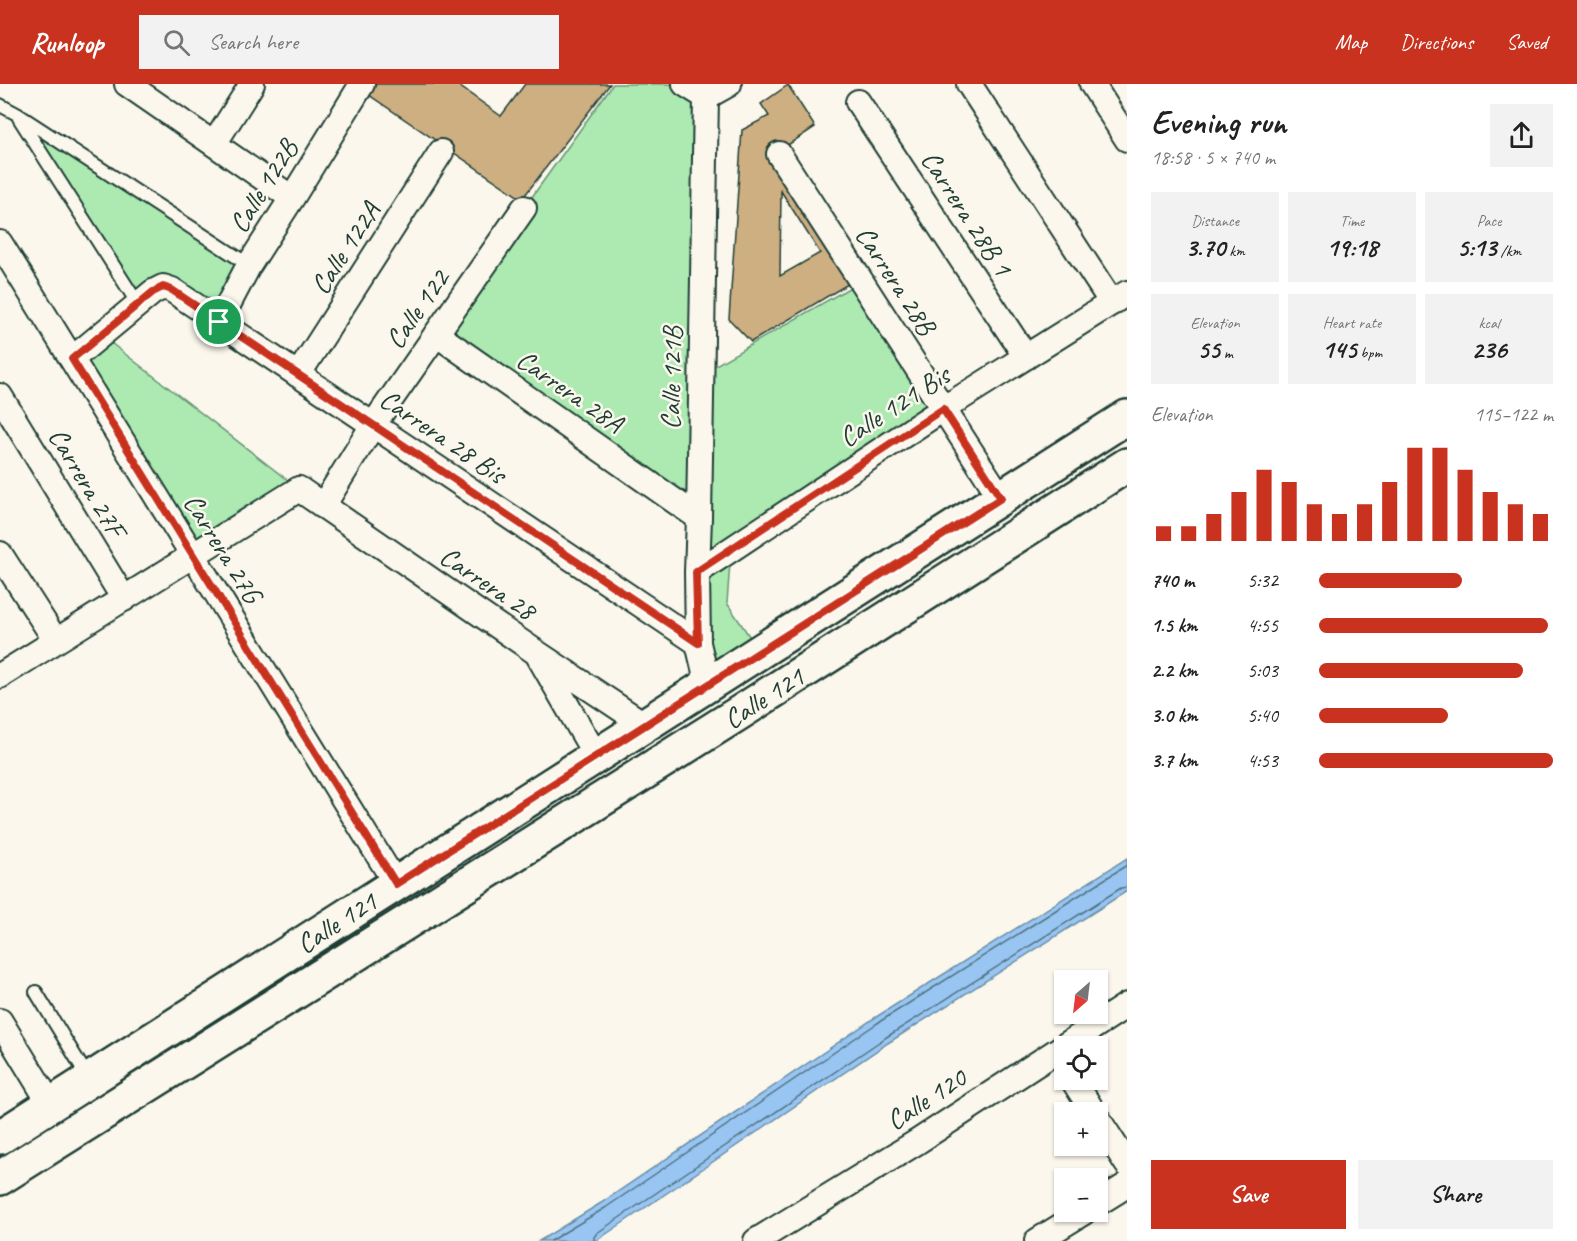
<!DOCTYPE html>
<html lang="en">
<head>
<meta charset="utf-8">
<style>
	:root { --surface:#fff; --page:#f2f2f2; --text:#222; --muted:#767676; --accent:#c8321e }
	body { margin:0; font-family:Caveat,sans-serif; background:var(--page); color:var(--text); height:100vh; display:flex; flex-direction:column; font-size:22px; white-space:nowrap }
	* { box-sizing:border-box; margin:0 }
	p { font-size:20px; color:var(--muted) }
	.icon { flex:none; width:33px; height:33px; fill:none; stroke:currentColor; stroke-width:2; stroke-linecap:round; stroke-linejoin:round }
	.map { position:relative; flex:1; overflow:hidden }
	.side { display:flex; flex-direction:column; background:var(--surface); width:450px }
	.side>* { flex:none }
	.needle { width:39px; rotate:208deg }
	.fabs { position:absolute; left:1054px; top:886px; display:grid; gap:12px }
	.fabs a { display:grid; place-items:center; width:54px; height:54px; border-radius:0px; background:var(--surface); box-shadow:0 2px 4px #0004; font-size:30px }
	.pin { position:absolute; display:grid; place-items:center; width:51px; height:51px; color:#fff; margin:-26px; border:3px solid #fff; border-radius:50%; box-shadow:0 2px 6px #0007 }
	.round { display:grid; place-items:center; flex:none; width:63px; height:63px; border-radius:0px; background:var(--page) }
	.summary { display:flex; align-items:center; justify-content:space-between; height:102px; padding:0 24px }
	h1 { font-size:33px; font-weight:700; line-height:45px }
	.figures { display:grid; grid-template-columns:repeat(3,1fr); gap:9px; height:102px; padding:6px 24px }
	.figures div { display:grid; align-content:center; border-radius:0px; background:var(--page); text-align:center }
	.figures b { font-size:26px; font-weight:700 }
	.figures small { font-size:16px; font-weight:400 }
	.figures p { font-size:16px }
	.chart { height:168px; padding:12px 24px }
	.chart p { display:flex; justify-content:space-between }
	.chart svg { width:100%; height:108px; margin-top:6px; stroke:var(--accent); stroke-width:6 }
	.button { display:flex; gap:12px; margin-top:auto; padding:12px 24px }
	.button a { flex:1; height:69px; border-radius:0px; background:var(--accent); color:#fff; font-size:24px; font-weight:700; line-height:69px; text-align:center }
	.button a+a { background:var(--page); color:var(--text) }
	ul { padding:0 24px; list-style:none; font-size:20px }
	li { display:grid; grid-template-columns:96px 72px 1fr; align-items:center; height:45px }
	li i { height:15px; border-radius:8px; background:var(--accent) }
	header { display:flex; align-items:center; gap:36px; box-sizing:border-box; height:84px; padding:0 30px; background:var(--accent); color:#fff }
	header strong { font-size:28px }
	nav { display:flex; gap:33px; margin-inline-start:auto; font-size:21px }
	.search { width:420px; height:54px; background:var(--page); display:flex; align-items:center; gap:15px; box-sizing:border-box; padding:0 21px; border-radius:0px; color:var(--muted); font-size:22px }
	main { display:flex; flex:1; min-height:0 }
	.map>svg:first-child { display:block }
	.green { fill:#aceab2; stroke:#669473; stroke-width:1.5 }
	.water { fill:#99c5f3; stroke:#688fa7; stroke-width:1.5 }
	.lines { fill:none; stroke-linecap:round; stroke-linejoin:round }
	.shore { stroke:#507380; stroke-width:1.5 }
	.building { fill:#cdaf82; stroke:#1f3d34; stroke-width:1.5; fill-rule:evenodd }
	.lane-casing { stroke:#1f3d34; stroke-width:16 }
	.street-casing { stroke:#1f3d34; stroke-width:28 }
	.secondary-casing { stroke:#1f3d34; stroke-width:38 }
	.lane { stroke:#fbf7ec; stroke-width:12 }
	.street { stroke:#fbf7ec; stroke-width:24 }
	.secondary { stroke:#fbf7ec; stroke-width:33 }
	.route-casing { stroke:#fff; stroke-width:12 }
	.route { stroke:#c8321e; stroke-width:8 }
	.labels { text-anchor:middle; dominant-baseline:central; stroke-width:5; stroke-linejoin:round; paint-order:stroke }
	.street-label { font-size:28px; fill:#1f3d34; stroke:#fbf7ec }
</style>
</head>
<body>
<header>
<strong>Runloop</strong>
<div class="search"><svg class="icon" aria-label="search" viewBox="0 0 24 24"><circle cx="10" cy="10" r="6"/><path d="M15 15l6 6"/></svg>Search here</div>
<nav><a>Map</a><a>Directions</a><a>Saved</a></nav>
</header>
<main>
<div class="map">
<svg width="1127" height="1157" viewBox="0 0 1127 1157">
	<rect width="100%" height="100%" fill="#fbf7ec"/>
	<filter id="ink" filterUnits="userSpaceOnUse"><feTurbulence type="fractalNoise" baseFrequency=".0167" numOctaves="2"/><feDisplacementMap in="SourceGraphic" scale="12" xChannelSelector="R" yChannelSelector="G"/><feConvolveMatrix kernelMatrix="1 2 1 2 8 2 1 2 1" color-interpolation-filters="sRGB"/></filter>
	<g filter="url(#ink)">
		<path class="green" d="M 613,0 L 729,0 L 706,14 L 702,289 L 861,197 L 943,325 L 731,465 L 727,519 L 760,568 L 708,601 L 699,434 L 436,250 L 524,124 Z
			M 17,30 L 249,181 L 219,238 L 181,213 L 138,220 Z
			M 102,252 L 299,405 L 193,472 L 72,275 Z"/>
		<path class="water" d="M 1127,774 L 1127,807 L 888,959 L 602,1153 L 596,1157 L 539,1157 L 601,1119 L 873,935 Z"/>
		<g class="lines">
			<path class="shore" d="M 550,1157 L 605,1124 L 876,940 L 1127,781
				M 594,1157 L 594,1153 L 597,1149 L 885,954 L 1121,804 L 1127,803"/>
		</g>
		<path class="building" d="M 376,0 L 456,0 L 501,32 L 525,0 L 610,0 L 522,115 L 369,11 Z
			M 788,1 L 815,43 L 774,70 L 853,197 L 751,258 L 729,235 L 742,46 L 769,32 L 761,20 ZM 781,107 L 820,169 L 780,192 Z"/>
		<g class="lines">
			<g class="lane-casing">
				<path id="lane" d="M 0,21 L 17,30 L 249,181
					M 19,34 L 138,220
					M 36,908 L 89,995"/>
			</g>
			<g class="street-casing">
				<path id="street" d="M 127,0 L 292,114
					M 685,0 L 706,13
					M 969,0 L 1112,219
					M 1092,0 L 1127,55
					M 706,13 L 699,434 L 697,488 L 698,559 L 708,601
					M 706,13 L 729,0
					M 858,18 L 1026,273
					M 214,60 L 252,0
					M 779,70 L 1001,414
					M 0,159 L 396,800
					M 219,238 L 249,181 L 292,114 L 362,0
					M 436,250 L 699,434
					M 72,275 L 153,208 L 163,203 L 172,206 L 698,559
					M 298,291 L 441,68
					M 0,312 L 124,515
					M 323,422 L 373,341 L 524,124
					M 0,470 L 56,557
					M 697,488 L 943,325 L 1127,209
					M 539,573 L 596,672
					M 0,592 L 299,405 L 537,569 L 645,641
					M 0,937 L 51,1021
					M 1073,996 L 1094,1029
					M 1098,1035 L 1127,1080
					M 1098,1119 L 1127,1101
					M 756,1157 L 917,1058 L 1127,921
					M 1037,1157 L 1084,1128"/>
			</g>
			<g class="secondary-casing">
				<g id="secondary">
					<path id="s1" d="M 0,1053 L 1127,333"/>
					<path id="s2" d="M 0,1094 L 739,629 L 1127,381"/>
				</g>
			</g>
			<use href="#lane" class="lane"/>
			<use href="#street" class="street"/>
			<use href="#secondary" class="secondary"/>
		</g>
	</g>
	<g class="lines" filter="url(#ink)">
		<g class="route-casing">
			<path id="route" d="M 163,203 L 172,206 L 698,559 L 696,488 L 943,325 L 1001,414 L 396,800 L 72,275 L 153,208 Z"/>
		</g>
		<use href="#route" class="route"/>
	</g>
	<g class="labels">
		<g class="street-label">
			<text transform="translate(263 102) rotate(-58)">Calle 122B</text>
			<text transform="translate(967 129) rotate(57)">Carrera 28B 1</text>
			<text transform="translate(345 164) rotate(-57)">Calle 122A</text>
			<text transform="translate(896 196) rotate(57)">Carrera 28B</text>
			<text transform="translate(417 225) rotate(-55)">Calle 122</text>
			<text transform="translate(671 294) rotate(-89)">Calle 121B</text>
			<text transform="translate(570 307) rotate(35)">Carrera 28A</text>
			<text transform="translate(894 322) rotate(-33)">Calle 121 Bis</text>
			<text transform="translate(443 352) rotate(34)">Carrera 28 Bis</text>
			<text transform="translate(87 398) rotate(59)">Carrera 27F</text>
			<text transform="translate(223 464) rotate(58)">Carrera 27G</text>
			<text transform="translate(488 499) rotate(34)">Carrera 28</text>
			<text stroke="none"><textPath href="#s2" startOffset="902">Calle 121</textPath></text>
			<text stroke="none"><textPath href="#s1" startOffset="399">Calle 121</textPath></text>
			<text transform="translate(926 1015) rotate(-33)">Calle 120</text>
		</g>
	</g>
</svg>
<div class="fabs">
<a><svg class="needle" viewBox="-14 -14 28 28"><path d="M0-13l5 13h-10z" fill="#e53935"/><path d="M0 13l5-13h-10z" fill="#767676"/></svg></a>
<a><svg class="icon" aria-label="locate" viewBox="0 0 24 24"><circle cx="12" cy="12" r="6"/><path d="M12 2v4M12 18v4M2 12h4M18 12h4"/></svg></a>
<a>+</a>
<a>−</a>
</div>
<div class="pin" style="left:219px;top:238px;background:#1e9e55"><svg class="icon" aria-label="arrive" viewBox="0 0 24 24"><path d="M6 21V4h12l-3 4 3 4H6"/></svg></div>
</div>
<section class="side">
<div class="summary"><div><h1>Evening run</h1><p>18:58 · 5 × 740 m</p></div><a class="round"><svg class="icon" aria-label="share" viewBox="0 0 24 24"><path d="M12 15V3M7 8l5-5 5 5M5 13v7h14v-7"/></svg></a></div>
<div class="figures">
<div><p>Distance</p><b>3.70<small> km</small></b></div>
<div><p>Time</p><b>19:18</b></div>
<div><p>Pace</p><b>5:13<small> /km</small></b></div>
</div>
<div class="figures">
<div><p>Elevation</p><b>55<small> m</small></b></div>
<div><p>Heart rate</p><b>145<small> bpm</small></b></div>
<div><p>kcal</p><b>236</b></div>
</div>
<div class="chart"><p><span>Elevation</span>115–122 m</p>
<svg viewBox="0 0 160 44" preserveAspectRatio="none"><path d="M5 44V38M15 44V38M25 44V33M35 44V24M45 44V15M55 44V20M65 44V29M75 44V33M85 44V29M95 44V20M105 44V6M115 44V6M125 44V15M135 44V24M145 44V29M155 44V33"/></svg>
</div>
<ul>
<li><b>740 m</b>5:32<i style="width:61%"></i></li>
<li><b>1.5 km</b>4:55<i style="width:98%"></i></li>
<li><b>2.2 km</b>5:03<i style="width:87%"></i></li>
<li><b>3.0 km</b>5:40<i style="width:55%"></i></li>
<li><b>3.7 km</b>4:53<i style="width:100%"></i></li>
</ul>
<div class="button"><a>Save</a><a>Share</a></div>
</section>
</main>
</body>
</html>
